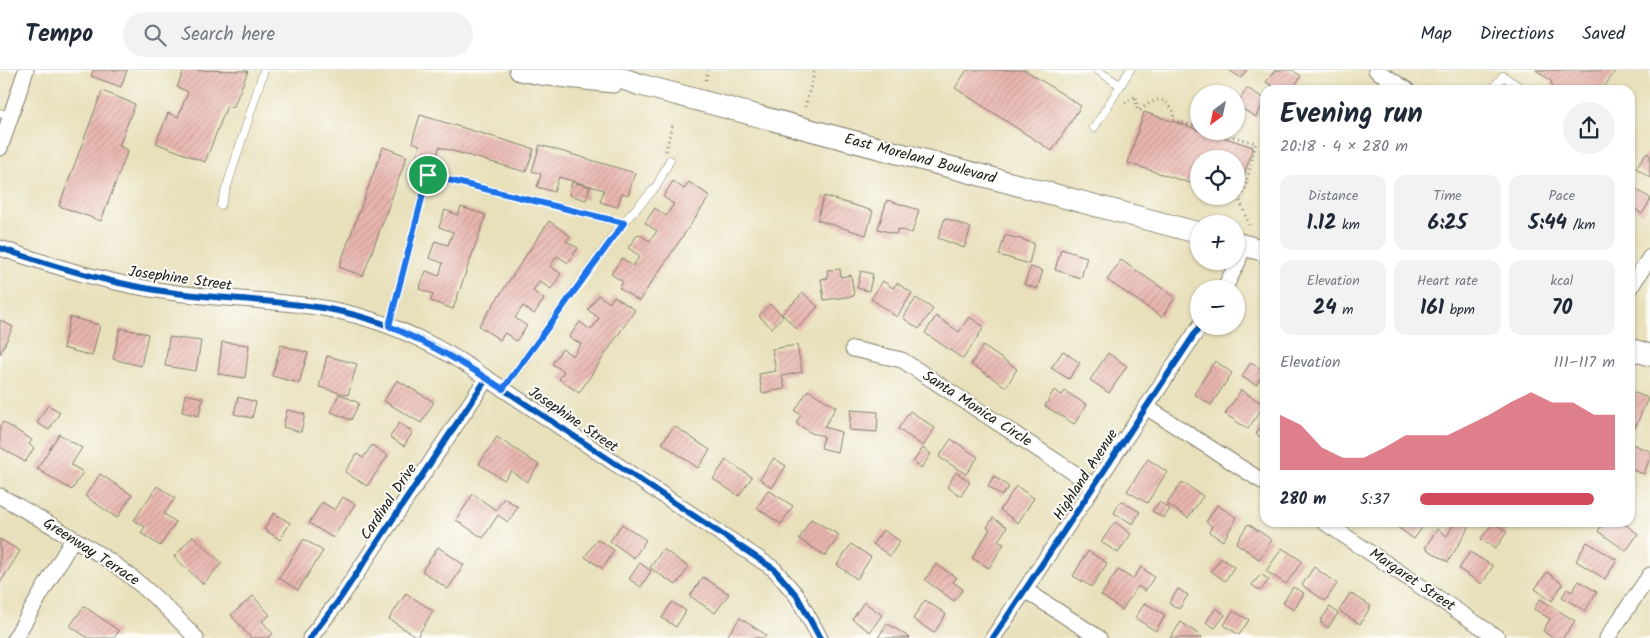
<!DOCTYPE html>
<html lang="en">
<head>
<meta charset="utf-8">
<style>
	:root { --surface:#fff; --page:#f2f2f3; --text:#1f2937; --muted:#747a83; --line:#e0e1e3; --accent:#d1495b }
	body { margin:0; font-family:Kalam,sans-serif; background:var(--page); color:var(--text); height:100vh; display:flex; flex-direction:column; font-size:19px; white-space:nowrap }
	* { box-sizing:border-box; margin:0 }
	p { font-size:16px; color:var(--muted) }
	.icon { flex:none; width:28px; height:28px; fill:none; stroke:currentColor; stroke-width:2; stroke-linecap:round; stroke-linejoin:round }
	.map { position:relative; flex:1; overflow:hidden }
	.panel { position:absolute; left:1260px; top:15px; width:375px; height:442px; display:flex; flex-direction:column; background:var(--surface); border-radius:15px; box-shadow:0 1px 4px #0004 }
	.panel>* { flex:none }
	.needle { width:32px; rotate:213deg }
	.controls { position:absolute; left:1190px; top:15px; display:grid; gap:10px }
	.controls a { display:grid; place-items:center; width:55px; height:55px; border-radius:50%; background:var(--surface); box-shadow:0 1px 4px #0004; font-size:25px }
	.pin { position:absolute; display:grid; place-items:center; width:42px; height:42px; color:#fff; margin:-21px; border:2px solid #fff; border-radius:50%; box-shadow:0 1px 5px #0007 }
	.round { display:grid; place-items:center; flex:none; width:52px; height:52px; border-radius:26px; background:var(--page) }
	.head { display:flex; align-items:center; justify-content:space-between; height:85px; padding:0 20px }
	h1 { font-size:28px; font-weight:800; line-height:38px }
	.stats { display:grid; grid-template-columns:repeat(3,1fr); gap:8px; height:85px; padding:5px 20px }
	.stats div { display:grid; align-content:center; border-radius:12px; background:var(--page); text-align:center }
	.stats b { font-size:21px; font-weight:800 }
	.stats small { font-size:14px; font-weight:400 }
	.stats p { font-size:14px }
	.chart { height:140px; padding:10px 20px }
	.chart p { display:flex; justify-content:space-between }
	.chart svg { width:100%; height:90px; margin-top:5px; fill:var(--accent); opacity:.7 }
	ul { padding:0 20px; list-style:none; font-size:16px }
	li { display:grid; grid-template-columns:80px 60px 1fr; align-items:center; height:38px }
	li i { height:12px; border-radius:6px; background:var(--accent) }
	header { display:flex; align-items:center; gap:30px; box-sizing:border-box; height:70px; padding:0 25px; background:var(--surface); border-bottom:1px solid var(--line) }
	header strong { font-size:24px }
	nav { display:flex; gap:28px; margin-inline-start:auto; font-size:18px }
	.search { width:350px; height:45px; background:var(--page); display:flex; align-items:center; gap:12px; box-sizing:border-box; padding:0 18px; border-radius:28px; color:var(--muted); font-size:19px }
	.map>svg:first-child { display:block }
	.building { fill:url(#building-hatch) }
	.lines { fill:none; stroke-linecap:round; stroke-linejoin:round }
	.service-casing { stroke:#827e6c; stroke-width:9 }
	.minor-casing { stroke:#827e6c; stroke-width:17 }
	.secondary-casing { stroke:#827e6c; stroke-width:23 }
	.path { stroke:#827e6c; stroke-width:3; stroke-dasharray:1 4; stroke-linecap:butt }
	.service { stroke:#fff; stroke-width:8 }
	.minor { stroke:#fff; stroke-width:15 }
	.secondary { stroke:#fff; stroke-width:21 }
	.cycleway-casing { stroke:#fdfcf7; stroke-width:9 }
	.cycleway { stroke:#0057b8; stroke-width:6 }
	.route-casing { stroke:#fff; stroke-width:10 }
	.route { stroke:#1a73e8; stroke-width:6 }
	.labels { text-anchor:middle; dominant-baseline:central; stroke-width:4; stroke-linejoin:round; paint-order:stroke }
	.street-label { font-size:15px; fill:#1c1c1c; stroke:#fdfcf7 }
</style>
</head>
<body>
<header>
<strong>Tempo</strong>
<div class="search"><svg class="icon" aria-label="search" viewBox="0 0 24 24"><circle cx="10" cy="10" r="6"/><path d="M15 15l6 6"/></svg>Search here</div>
<nav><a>Map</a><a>Directions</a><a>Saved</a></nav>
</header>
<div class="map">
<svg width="1650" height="568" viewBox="0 0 1650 568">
	<defs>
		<pattern id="building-hatch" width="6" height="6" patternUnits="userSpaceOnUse" patternTransform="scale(1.25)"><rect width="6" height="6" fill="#e8b5ae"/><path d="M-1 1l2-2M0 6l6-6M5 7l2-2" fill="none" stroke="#c69b95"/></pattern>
	</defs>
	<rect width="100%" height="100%" fill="#fdfcf7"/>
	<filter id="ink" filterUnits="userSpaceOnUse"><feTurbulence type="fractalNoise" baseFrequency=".02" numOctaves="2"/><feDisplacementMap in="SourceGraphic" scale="10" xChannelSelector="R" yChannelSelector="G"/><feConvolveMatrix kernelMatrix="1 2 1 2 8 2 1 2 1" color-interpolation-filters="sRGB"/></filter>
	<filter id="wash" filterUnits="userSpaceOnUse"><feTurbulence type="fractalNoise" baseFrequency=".0096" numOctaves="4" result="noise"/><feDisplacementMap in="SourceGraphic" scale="20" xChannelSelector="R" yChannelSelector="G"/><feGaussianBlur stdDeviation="1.12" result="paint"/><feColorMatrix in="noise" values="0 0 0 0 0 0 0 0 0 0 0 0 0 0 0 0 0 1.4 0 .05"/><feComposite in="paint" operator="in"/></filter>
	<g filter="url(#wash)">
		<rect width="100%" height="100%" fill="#e8e0bb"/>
		<g id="blocks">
			<path class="building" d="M 93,0 L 127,0 L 121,17 L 91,6 Z
				M 184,0 L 248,1 L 233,38 L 227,36 L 205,92 L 156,73 L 168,43 L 178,47 L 188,22 L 177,17 Z
				M 967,0 L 1025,0 L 1081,36 L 1052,81 L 955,18 Z
				M 1229,0 L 1247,0 L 1241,8 Z
				M 1275,0 L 1292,0 L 1301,6 L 1292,20 L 1278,20 L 1266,12 Z
				M 1536,0 L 1616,0 L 1602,20 L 1553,20 L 1551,11 Z
				M 1247,18 L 1265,29 L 1256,47 L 1236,35 Z
				M 102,21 L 135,34 L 119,76 L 128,80 L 101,151 L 59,136 Z
				M 1144,42 L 1199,60 L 1199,61 L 1204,61 L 1253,77 L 1237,129 L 1232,127 L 1236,126 L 1236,89 L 1199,89 L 1199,116 L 1128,93 Z
				M 420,45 L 534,79 L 526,102 L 439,77 L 435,93 L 416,88 L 420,75 L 412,72 Z
				M 540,75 L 635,103 L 628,125 L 622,123 L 617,137 L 600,132 L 604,120 L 559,107 L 554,122 L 537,117 L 541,104 L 532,101 Z
				M 383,77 L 407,86 L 363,206 L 339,197 Z
				M 1646,83 L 1650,85 L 1650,108 L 1636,98 Z
				M 673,111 L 684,119 L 689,112 L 710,126 L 639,231 L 619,218 L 623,212 L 611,204 L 622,188 L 633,196 L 640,186 L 628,178 L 638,164 L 650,171 L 657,161 L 645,153 L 655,138 L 666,146 L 674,134 L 663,127 Z
				M 572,112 L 590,117 L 586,130 L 569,125 Z
				M 1630,115 L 1650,128 L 1650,131 L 1642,144 L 1630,136 Z
				M 824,126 L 873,141 L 866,165 L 817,150 Z
				M 887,130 L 919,140 L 912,163 L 898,159 L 896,164 L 878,159 Z
				M 461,137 L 486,145 L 453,239 L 431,231 L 433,224 L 419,219 L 426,201 L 439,206 L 443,193 L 429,188 L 435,171 L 448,175 L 453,162 L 439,157 L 445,140 L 458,145 Z
				M 945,148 L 971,158 L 964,178 L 938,168 Z
				M 549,151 L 570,166 L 566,171 L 578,178 L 568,193 L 557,186 L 550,196 L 561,204 L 551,219 L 539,211 L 533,221 L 544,229 L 534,244 L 523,236 L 515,248 L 527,256 L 516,271 L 505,263 L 500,270 L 479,256 Z
				M 1005,165 L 1034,173 L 1029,194 L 999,185 Z
				M 1061,179 L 1087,187 L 1081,208 L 1055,200 Z
				M 1121,190 L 1175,227 L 1162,247 L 1107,210 Z
				M 1031,197 L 1043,201 L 1037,219 L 1024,214 Z
				M 840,199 L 841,207 L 851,205 L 854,226 L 824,230 L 821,209 L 828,208 L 827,200 Z
				M 861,201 L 873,204 L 869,221 L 857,218 Z
				M 883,211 L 893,218 L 897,213 L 912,223 L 897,247 L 871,229 Z
				M 803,223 L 818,237 L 797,259 L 782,244 Z
				M 598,225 L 610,233 L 614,226 L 635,240 L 579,323 L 559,309 L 564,301 L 552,294 L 562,279 L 573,286 L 581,274 L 569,267 L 580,252 L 591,260 L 599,248 L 588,240 Z
				M 916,228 L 933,239 L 919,259 L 903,248 Z
				M 770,234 L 783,246 L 772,258 L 759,246 Z
				M 936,246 L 959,262 L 969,247 L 984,257 L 963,289 L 925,263 Z
				M 70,247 L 100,255 L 92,286 L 63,278 Z
				M 0,250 L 13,257 L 0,284 Z
				M 120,258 L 148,264 L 141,296 L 113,289 Z
				M 169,267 L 201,271 L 196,301 L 165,296 Z
				M 222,272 L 249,275 L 245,308 L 218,304 Z
				M 281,275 L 308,283 L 299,313 L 272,306 Z
				M 797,275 L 802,302 L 782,306 L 785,319 L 762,323 L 759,304 L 776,301 L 772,279 Z
				M 983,276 L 1017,299 L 1006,317 L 971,294 Z
				M 1063,281 L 1080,293 L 1069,309 L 1051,298 Z
				M 1108,283 L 1127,296 L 1109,323 L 1090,310 Z
				M 327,286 L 357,294 L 348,325 L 319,317 Z
				M 1215,291 L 1232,303 L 1211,335 L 1194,324 Z
				M 1251,292 L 1265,301 L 1256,315 L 1242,307 Z
				M 397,310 L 434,332 L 421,353 L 384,331 Z
				M 808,320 L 836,337 L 824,357 L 841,362 L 837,382 L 821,378 L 824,366 L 811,363 L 796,353 L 801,345 L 795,341 Z
				M 1054,320 L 1062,325 L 1065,321 L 1087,335 L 1074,354 L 1045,336 Z
				M 1241,320 L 1264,335 L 1248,359 L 1225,344 Z
				M 1630,321 L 1648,328 L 1635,358 L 1630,356 Z
				M 185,324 L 203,328 L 199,346 L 182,342 Z
				M 339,324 L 359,333 L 351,350 L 331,342 Z
				M 238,327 L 256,332 L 252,348 L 234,344 Z
				M 48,335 L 60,342 L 49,360 L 37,353 Z
				M 287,340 L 305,344 L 301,362 L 283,357 Z
				M 851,340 L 878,342 L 877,362 L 849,360 Z
				M 910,341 L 935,358 L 923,376 L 898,359 Z
				M 1265,350 L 1265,370 L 1256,364 Z
				M 3,352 L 32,370 L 29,374 L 34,378 L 25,392 L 0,377 L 0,356 Z
				M 399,353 L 413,362 L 404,376 L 390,367 Z
				M 674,356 L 710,380 L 698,398 L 662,373 Z
				M 59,364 L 82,378 L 71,395 L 83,402 L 72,420 L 37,399 Z
				M 497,367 L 539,395 L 527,412 L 511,401 L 504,410 L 479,394 Z
				M 951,369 L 978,387 L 966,404 L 939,387 Z
				M 1632,374 L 1650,381 L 1650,387 L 1644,404 L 1630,399 L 1630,380 Z
				M 372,375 L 388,386 L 367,416 L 345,402 L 357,384 L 363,388 Z
				M 923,378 L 931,384 L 921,398 L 913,392 Z
				M 774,388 L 786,396 L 772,418 L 760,409 Z
				M 1148,389 L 1167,402 L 1147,433 L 1127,421 Z
				M 726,390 L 752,407 L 739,426 L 713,409 Z
				M 956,402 L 970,412 L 961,426 L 947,417 Z
				M 100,404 L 132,425 L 117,448 L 85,426 Z
				M 994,406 L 1009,417 L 1002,426 L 988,416 Z
				M 1182,412 L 1203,426 L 1188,448 L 1167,434 Z
				M 157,416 L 175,428 L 164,444 L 176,452 L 160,476 L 141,463 L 145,457 L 134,450 Z
				M 1016,416 L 1034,428 L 1018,453 L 1000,440 Z
				M 768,420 L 793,436 L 781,454 L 757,438 Z
				M 473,424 L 496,440 L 504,428 L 518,437 L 508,452 L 498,445 L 483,468 L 456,450 Z
				M 343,427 L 355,434 L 333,468 L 309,453 L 322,432 L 335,440 Z
				M 1121,431 L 1140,442 L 1133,454 L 1114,443 Z
				M 1159,432 L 1170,439 L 1164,448 L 1152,441 Z
				M 1217,435 L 1237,448 L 1223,471 L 1209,462 L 1212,456 L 1206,452 Z
				M 274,443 L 290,453 L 280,470 L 264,459 Z
				M 993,448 L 1007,457 L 998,471 L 1004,474 L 989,498 L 972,488 L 990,459 L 987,457 Z
				M 811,449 L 839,465 L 826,486 L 799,469 Z
				M 1115,452 L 1131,464 L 1118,483 L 1101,472 Z
				M 1394,452 L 1426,452 L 1414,469 L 1393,454 Z
				M 1455,452 L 1468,452 L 1471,454 L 1448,492 L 1425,478 L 1437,459 L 1447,466 Z
				M 1493,452 L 1507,462 L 1495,479 L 1481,469 Z
				M 1604,452 L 1622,452 L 1638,464 L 1626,481 L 1598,461 Z
				M 622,454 L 646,470 L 634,488 L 610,471 Z
				M 1248,454 L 1272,470 L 1259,489 L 1236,473 Z
				M 883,460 L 900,471 L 890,486 L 873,474 Z
				M 193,466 L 222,493 L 203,514 L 174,487 Z
				M 0,469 L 20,481 L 0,513 Z
				M 304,469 L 323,481 L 298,520 L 279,508 Z
				M 597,469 L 614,480 L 603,499 L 585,487 Z
				M 1587,472 L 1617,490 L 1605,509 L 1576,491 Z
				M 851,474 L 871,487 L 857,509 L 837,495 Z
				M 438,477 L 464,495 L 448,519 L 422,501 Z
				M 1282,478 L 1302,491 L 1286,514 L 1266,501 Z
				M 663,479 L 689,497 L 676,515 L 650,498 Z
				M 1088,481 L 1107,493 L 1092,517 L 1073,506 Z
				M 1470,482 L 1493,496 L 1482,514 L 1459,499 Z
				M 1221,488 L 1234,497 L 1225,511 L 1211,501 Z
				M 640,493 L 651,501 L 641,517 L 629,509 Z
				M 936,494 L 957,508 L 953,512 L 963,519 L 954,531 L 925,510 Z
				M 1141,497 L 1154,507 L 1145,521 L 1138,516 L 1122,540 L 1101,525 L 1118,500 L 1133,509 Z
				M 1314,497 L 1337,514 L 1325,531 L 1302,515 Z
				M 1547,502 L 1563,514 L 1552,531 L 1535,519 Z
				M 1261,504 L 1269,510 L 1260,521 L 1252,515 Z
				M 703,507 L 729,524 L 715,543 L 690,526 Z
				M 1579,511 L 1597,522 L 1585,541 L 1562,527 L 1567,519 L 1572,522 Z
				M 1293,517 L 1304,523 L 1294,540 L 1283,533 Z
				M 1178,519 L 1188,525 L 1179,539 L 1169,533 Z
				M 406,523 L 433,541 L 417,567 L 389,549 Z
				M 1350,523 L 1371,536 L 1360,554 L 1339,541 Z
				M 253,526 L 270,545 L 262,551 L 273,564 L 267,568 L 251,568 L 231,545 Z
				M 1540,529 L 1575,551 L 1563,568 L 1553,568 L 1543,561 L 1550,549 L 1534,539 Z
				M 925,530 L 946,544 L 934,563 L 913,549 Z
				M 672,532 L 686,541 L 676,557 L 662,548 Z
				M 864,532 L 882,545 L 870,562 L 852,549 Z
				M 1145,533 L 1165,545 L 1156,561 L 1135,548 Z
				M 84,536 L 119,561 L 114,568 L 88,568 L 70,556 Z
				M 1330,537 L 1338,543 L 1328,558 L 1320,552 Z
				M 1216,538 L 1225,545 L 1215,558 L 1206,552 Z
				M 1233,541 L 1249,550 L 1239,565 L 1224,555 Z
				M 740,548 L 766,565 L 764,568 L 732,568 L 728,565 Z
				M 1181,552 L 1202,567 L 1201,568 L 1170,568 Z
				M 887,553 L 910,568 L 878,568 Z"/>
		</g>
	</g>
	<g filter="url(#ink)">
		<use href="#blocks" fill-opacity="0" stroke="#827e6c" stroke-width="1"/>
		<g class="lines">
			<g class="service-casing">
				<path id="service" d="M 1097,0 L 1120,15
					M 1492,20 L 1503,6 L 1524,20
					M 0,43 L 10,46
					M 1094,58 L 1130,0
					M 221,135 L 264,0
					M 623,153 L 656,117 L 670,90
					M 389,256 L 428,105 L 623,153 L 503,319"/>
			</g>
			<g class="minor-casing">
				<path id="minor" d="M 1376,0 L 1407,20
					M 0,78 L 26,0
					M 0,178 C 58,198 115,215 176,223 C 225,229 274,230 323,238 C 377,247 427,269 473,299 L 774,499 L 797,526 L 820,568
					M 1630,218 L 1650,187
					M 1224,219 L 1238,192 L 1243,175
					M 853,279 L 902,290 L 1094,416
					M 1146,337 L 1265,413
					M 0,426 C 37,447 75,468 111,492 C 143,514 170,540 196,568
					M 1324,452 L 1498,568
					M 1025,520 L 1099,568
					M 15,568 L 73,469
					M 310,568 L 339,530 L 487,308
					M 993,568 L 1200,256
					M 1607,568 L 1650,505"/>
			</g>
			<g class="secondary-casing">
				<path id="secondary" d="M 520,0 L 540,4 L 613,12
					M 597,0 L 641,15 L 1199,163
					M 1236,173 L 1265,181
					M 1630,279 L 1650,285"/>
			</g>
			<path class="path" d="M 706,10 L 708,0
				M 1125,33 L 1136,26 L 1137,40 L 1140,40 C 1154,29 1163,24 1174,42 L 1173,50 L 1199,57
				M 805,37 L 815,0
				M 1214,61 L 1256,73 L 1244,122 L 1239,128 L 1249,155
				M 666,81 L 672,55"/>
			<use href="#service" class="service"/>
			<use href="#minor" class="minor"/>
			<use href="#secondary" class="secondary"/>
			<g class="cycleway-casing">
				<path id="cycleway" d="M 0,178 C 58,198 115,215 176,223 C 225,229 274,230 323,238 C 377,247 427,269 473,299 L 774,499 L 797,526 L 820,568
					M 310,568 L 339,530 L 487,308
					M 993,568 L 1200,256"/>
			</g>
			<use href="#cycleway" class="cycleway"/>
		</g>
	</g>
	<g class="lines" filter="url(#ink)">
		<g class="route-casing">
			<path id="route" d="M 428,105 L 624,153 L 503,319 C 466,294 430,274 389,256 Z"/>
		</g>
		<use href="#route" class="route"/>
	</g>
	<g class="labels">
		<g class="street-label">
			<text transform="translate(920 89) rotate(15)">East Moreland Boulevard</text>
			<text transform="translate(180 209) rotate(8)">Josephine Street</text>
			<text transform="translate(977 339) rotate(33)">Santa Monica Circle</text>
			<text transform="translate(573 350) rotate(34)">Josephine Street</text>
			<text transform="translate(1086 405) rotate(-57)">Highland Avenue</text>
			<text transform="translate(389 432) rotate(-56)">Cardinal Drive</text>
			<text transform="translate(91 482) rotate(33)">Greenway Terrace</text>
			<text transform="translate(1412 510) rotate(34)">Margaret Street</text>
		</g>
	</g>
</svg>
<div class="controls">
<a><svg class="needle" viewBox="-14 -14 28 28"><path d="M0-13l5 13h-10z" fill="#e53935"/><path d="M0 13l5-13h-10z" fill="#747a83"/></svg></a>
<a><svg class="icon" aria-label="locate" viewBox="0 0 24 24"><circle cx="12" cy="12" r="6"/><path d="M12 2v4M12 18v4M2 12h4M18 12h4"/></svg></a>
<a>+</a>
<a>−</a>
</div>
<div class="pin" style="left:428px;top:105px;background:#1e9e55"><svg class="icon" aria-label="arrive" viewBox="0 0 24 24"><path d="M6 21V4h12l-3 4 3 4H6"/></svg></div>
<section class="panel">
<div class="head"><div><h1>Evening run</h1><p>20:18 · 4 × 280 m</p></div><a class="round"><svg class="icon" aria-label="share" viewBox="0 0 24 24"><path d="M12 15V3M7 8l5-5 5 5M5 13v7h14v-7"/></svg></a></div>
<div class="stats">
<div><p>Distance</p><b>1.12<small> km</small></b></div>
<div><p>Time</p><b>6:25</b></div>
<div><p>Pace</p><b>5:44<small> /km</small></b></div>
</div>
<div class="stats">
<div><p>Elevation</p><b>24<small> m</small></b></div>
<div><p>Heart rate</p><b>161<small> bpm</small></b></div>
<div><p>kcal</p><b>70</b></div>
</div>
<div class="chart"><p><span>Elevation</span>111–117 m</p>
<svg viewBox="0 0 160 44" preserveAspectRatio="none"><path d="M0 44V17L10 22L20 33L30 38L40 38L50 33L60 27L70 27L80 27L90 22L100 17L110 11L120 6L130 11L140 11L150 17L160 17V44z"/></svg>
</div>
<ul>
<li><b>280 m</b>5:37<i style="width:89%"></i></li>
</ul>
</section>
</div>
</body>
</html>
